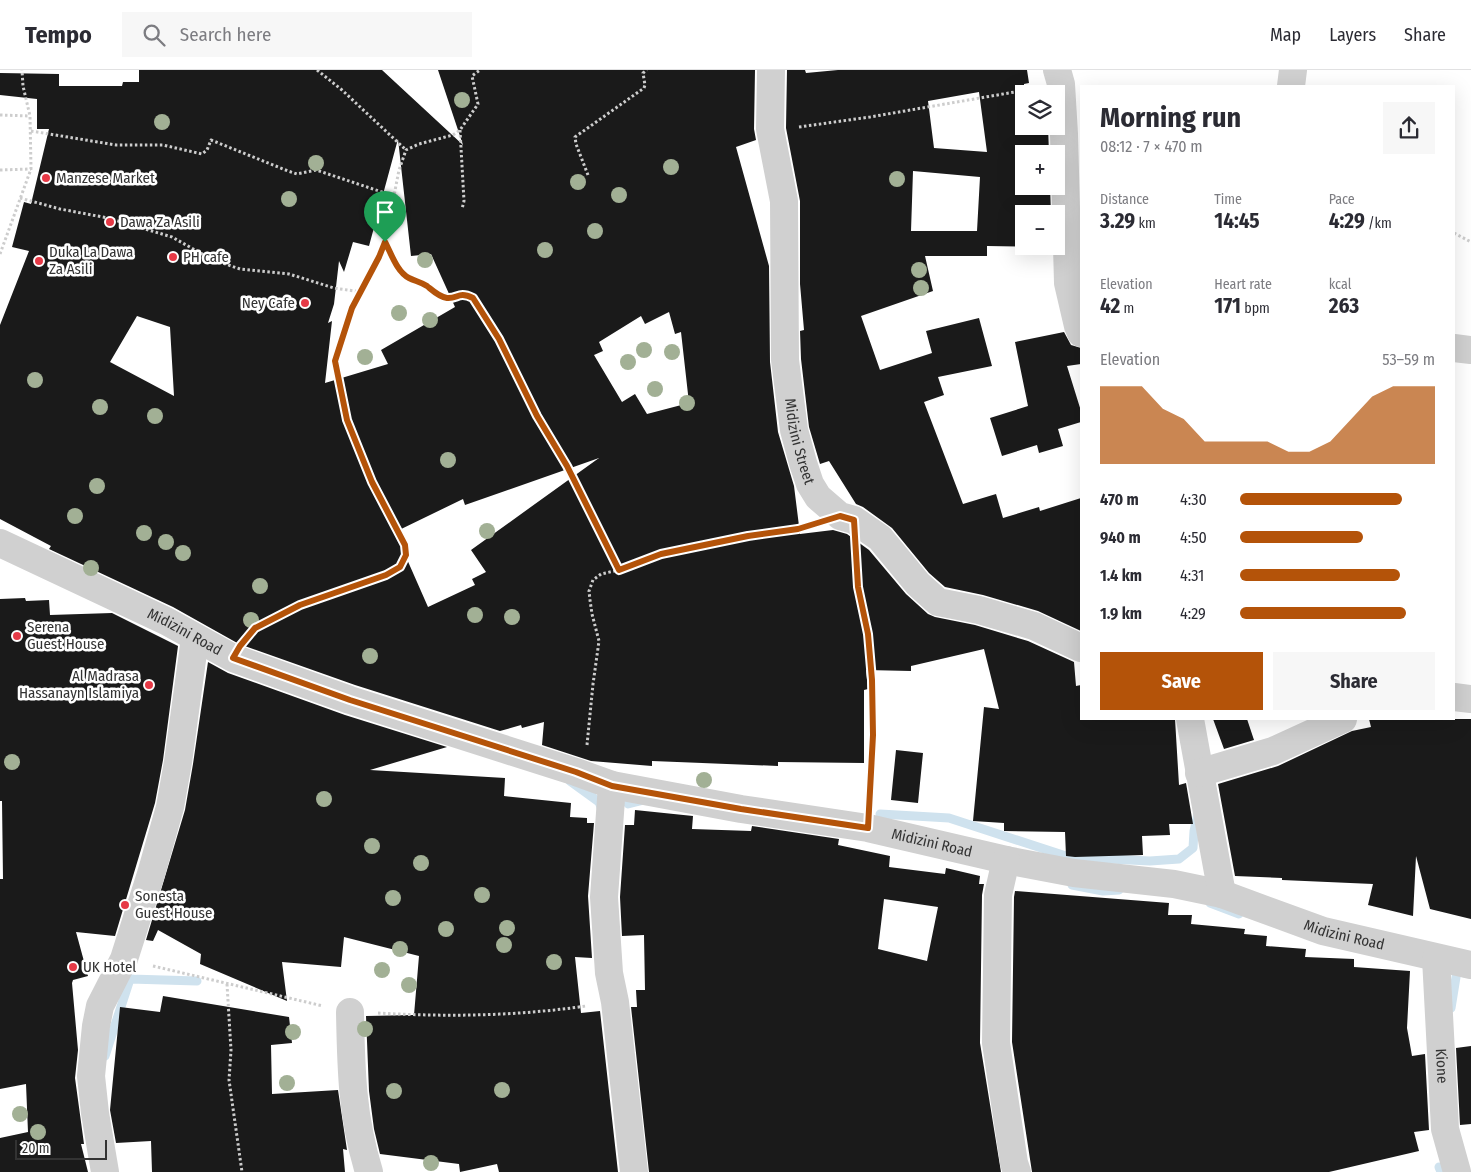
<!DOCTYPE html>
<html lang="en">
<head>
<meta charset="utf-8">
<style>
	:root { --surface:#fff; --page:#f7f7f7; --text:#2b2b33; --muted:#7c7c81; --line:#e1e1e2; --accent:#b45309 }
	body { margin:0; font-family:"Fira Sans Condensed",sans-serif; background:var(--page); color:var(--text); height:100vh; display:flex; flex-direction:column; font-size:19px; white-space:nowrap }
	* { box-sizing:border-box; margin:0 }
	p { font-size:16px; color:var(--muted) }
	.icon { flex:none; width:28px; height:28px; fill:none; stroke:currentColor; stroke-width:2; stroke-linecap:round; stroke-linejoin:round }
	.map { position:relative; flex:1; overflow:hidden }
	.details { position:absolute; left:1080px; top:15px; width:375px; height:635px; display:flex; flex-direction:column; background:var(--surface); border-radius:0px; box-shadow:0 5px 20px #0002 }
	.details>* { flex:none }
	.fabs { position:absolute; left:1015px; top:15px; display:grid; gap:10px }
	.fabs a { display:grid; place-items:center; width:50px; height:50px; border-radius:0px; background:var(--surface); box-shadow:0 5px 20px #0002; font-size:25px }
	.scale { position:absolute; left:15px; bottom:12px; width:92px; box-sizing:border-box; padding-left:5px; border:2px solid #333; border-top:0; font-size:14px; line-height:18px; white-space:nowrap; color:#333; -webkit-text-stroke:4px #fff; paint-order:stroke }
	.pin { position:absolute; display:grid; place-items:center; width:42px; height:42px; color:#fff; margin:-51px -21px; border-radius:50% 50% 50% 0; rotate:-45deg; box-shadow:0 0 5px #0007 }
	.pin .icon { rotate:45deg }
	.round { display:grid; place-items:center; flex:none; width:52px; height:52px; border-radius:0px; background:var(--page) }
	.overview { display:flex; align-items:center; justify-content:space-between; height:85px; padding:0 20px }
	h1 { font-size:28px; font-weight:700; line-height:38px }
	.metrics { display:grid; grid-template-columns:repeat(3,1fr); gap:8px; height:85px; padding:5px 20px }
	.metrics div { display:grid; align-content:center }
	.metrics b { font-size:21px; font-weight:700 }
	.metrics small { font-size:14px; font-weight:400 }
	.metrics p { font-size:14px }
	.chart { height:140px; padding:10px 20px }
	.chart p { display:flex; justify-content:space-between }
	.chart svg { width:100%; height:90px; margin-top:5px; fill:var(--accent); opacity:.7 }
	.primary-button { display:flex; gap:10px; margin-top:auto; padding:10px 20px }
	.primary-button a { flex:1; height:58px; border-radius:0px; background:var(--accent); color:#fff; font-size:20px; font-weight:700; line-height:58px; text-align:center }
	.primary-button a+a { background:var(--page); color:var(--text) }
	ul { padding:0 20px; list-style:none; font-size:16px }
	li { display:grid; grid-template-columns:80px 60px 1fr; align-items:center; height:38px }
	li i { height:12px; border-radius:6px; background:var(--accent) }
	header { display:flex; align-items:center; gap:30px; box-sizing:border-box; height:70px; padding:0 25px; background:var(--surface); border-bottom:1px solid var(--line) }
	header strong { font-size:24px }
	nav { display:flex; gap:28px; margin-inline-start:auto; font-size:18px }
	.search { width:350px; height:45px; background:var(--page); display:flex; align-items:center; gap:12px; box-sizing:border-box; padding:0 18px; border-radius:0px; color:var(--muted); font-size:19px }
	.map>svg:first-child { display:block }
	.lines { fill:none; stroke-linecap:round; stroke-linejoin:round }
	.stream { stroke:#cfe2ee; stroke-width:9 }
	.building { fill:#1a1a1a; fill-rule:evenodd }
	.path { stroke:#cdcdcd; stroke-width:3; stroke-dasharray:2.5 2.5; stroke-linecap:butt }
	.minor { stroke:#d0d0d0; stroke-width:28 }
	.tree { fill:#a2b095 }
	.route-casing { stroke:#fff; stroke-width:10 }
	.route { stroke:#b45309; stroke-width:6 }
	.poi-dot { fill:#e63946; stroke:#fff; stroke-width:2 }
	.labels { text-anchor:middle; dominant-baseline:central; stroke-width:5; stroke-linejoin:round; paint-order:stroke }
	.poi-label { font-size:15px; fill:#333; stroke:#fff; text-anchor:start }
	.street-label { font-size:15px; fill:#333; stroke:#fff }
</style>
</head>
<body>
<header>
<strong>Tempo</strong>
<div class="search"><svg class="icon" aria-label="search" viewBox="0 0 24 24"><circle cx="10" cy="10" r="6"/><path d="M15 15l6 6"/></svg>Search here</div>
<nav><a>Map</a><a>Layers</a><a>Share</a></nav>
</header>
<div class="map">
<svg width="1471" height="1102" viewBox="0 0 1471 1102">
	<rect width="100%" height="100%" fill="#fff"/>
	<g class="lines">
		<path class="stream" d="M 570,711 L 599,732 L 602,740
			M 628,734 L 644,730
			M 880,744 L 949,748 L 1069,787 L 1150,791 L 1179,789 L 1193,778 L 1194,761 L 1198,744
			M 1072,815 L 1103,821 L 1119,820
			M 1210,833 L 1239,844
			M 1451,938 L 1457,901 L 1464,903
			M 105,986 L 130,909 L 197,911
			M 1439,1097 L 1441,1102"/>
	</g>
	<path class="building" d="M 139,0 L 382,0 L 463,75 L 438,0 L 755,0 L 754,59 L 756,70 L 736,77 L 769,196 L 770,292 L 778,362 L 794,416 L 800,464 L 833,460 L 847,464 L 869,480 L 906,524 L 928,544 L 935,547 L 975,555 L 1028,571 L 1074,592 L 1076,616 L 1081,615 L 1081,649 L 1175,649 L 1179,715 L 1186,713 L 1193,754 L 1169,754 L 1170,765 L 1142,766 L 1143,785 L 1075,787 L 1066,786 L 1065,762 L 1004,761 L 1004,753 L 973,751 L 984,637 L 999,639 L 984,579 L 911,596 L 911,601 L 866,600 L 868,619 L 864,620 L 864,693 L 778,692 L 778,696 L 652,691 L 652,696 L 591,691 L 542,675 L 544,652 L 522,658 L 521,655 L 500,661 L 355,615 L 239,574 L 173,537 L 49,479 L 51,476 L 0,449 L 0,255 L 29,181 L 12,177 L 24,132 L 31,134 L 49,59 L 37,59 L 37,29 L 0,25 L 0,3 L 59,4 L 59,16 L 122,16 L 123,12 L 139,12 ZM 398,69 L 411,186 L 431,184 L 455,237 L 381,280 L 388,294 L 325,313 L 332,251 L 328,253 L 334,234 L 339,191 L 344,202 L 353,172 L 369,176 ZM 669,242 L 675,264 L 681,262 L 689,333 L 647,344 L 635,324 L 622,332 L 594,285 L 603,281 L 599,272 L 641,246 L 645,254 ZM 137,246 L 170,257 L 174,326 L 110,292 ZM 599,388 L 471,480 L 486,502 L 472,509 L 475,515 L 428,537 L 395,462 L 463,429 L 465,435 Z
		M 787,0 L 805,0 L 806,3 L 838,0 L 1027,0 L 1029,13 L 1024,14 L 1024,56 L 1048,56 L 1049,84 L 1024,84 L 1024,116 L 1050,116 L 1051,144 L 1024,144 L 1024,176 L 1051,177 L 987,176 L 987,186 L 925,186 L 933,221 L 861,246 L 880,300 L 932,283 L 926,261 L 979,248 L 992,296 L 938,307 L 944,325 L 924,332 L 963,434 L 996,424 L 1003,448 L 1039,437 L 1040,441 L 1081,428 L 1081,561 L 1038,541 L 983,525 L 945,517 L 929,503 L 892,458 L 863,437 L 856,434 L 829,391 L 820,394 L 809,357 L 801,289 L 800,261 L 804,260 L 800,214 L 800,131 L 786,58 ZM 979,22 L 987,82 L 934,78 L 928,31 ZM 913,101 L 980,107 L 977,161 L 911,161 Z
		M 1064,262 L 1071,275 L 1081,278 L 1081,294 L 1067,296 L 1081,341 L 1081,352 L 1058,359 L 1063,376 L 1039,383 L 1037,375 L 1002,386 L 990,348 L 1028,336 L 1015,272 Z
		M 25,528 L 26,531 L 49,530 L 50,545 L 112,543 L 178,576 L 163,690 L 155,733 L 115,866 L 76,862 L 88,906 L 73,910 L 72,913 L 78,980 L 75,1008 L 84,1074 L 81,1074 L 88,1102 L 0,1102 L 0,1068 L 28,1062 L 26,1014 L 0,1019 L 0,809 L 3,809 L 2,731 L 0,731 L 0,529 Z
		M 208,592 L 228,603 L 345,645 L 447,677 L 370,700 L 505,708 L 504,726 L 571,733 L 570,747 L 587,748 L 587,753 L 594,753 L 588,826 L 592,888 L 575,887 L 581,943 L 600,941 L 618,1102 L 499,1102 L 497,1094 L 460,1102 L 459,1094 L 380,1084 L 374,1059 L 369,1021 L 366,946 L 414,945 L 419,886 L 344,867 L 341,897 L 282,892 L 287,931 L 200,894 L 201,884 L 158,860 L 153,871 L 146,870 L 185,740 L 193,694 Z
		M 1213,649 L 1247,649 L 1254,670 L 1224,679 Z
		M 1369,649 L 1471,649 L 1471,849 L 1430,839 L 1416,786 L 1413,846 L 1368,835 L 1373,814 L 1282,810 L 1282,808 L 1235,806 L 1218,714 L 1278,696 L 1352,661 L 1371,657 Z
		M 896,680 L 923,683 L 918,733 L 891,730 Z
		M 635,740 L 693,746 L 692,759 L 751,761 L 752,756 L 839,769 L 838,775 L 890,786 L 889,797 L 945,804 L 946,798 L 980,806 L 979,814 L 984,814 L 982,825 L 980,973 L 1001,1102 L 649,1102 L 631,937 L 637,937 L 636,920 L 645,920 L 644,865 L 622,866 L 620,827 L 625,755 L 634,755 ZM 884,829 L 938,837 L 927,891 L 878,879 Z
		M 1015,821 L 1169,833 L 1168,845 L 1192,845 L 1191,854 L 1245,859 L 1244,864 L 1267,866 L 1266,876 L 1306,879 L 1305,887 L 1354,889 L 1354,897 L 1410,901 L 1407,958 L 1412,986 L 1425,984 L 1429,1060 L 1414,1062 L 1419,1081 L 1329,1102 L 1032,1102 L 1012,972 L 1014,827 Z
		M 163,926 L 289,947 L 292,973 L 271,975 L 272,1024 L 338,1020 L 347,1080 L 343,1079 L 345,1102 L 152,1102 L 151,1071 L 116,1073 L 110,1040 L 120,937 L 160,942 Z
		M 1471,976 L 1471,1054 L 1460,1055 L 1456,978 Z"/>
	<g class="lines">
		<path class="path" d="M 317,0 L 342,20 L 406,80
			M 0,45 L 30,46
			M 799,57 L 870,47 L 1032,19
			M 460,60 L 464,131 L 462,139
			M 31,61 L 116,75 L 163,75 L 202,84 L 207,80 L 211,70 L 288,101 L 297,104 L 316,100 L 394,126
			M 0,100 L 31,99
			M 588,105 L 576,74 L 575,67 L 644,18 L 645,15 L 643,3 L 647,0
			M 20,128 L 60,139 L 108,148 L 172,167 L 211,189 L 240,199 L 289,204 L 334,218 L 361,222
			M 1454,163 L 1471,172
			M 385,173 C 390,182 394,192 400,200 C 407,209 412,207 420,211 C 429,216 437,227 447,228 C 458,229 458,221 473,227 L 499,269 L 537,345 L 567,396 L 619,500
			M 0,184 L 31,99 L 30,46 L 23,16 L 22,0
			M 856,488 C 859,528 870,568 872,609 C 875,648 872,688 870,728
			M 250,563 L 255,558 L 300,535 L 386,505 L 400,497 L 406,485 L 405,475 L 372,412 L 347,350 L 335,291 L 352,238 L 379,187 L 385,172 L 399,100 L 406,80 L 419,74 L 453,65 L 460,60 L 478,34 L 472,6 L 480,0
			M 587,675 L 593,614 L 599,571 L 592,544 L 590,530 L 589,521 L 593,510 L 601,504 L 619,500 L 661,484 L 748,466 L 798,459 L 806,457
			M 153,896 L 323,936
			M 227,914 L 231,980 L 229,1010 L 242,1102
			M 378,943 C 448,947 517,946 586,936"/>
		<g class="minor">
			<path id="s1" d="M 771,0 L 770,59 L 784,131 L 785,290 L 794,360 L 803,393 L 810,414 L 818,427 L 840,446 L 854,450 L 880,468 L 918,514 L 938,532 L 979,540 L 1034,556 L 1081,578"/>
			<path d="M 1057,0 L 1061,14 L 1064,64 L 1068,213 L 1078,256 L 1081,263"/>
			<path d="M 1291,16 L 1293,0"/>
			<path d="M 1454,278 L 1471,280"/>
			<path id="s2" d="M 0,473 L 166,551 L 233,588 L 350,630 L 576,702 L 612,715 L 741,739 L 868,758 L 1006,790 L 1074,803 L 1174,814 L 1222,824 L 1323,861 L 1471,895"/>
			<path d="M 1454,627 L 1471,629"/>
			<path d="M 1190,649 L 1222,824"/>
			<path d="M 1199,703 L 1273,681 L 1343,649"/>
			<path d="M 612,715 L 604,827 L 609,903 L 615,932 L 634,1102"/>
			<path d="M 1006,790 L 998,825 L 996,973 L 1014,1093 L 1017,1102"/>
			<path id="s3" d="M 1436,888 L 1445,1059 L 1457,1102"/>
			<path d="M 350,942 C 351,999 352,1047 369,1102"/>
			<path d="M 105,1102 L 95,1043 L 91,1006 L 96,956 L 100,936 L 124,889 L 151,804 L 170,737 L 178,692 L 195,568"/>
		</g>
	</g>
	<g class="tree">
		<circle cx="462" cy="30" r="8"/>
		<circle cx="162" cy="52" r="8"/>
		<circle cx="316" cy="93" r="8"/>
		<circle cx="671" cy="97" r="8"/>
		<circle cx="897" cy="109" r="8"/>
		<circle cx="578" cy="112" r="8"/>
		<circle cx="619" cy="125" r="8"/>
		<circle cx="289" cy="129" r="8"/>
		<circle cx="595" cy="161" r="8"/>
		<circle cx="545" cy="180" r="8"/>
		<circle cx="425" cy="190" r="8"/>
		<circle cx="919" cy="200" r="8"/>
		<circle cx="921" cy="218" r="8"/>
		<circle cx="399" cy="243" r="8"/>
		<circle cx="430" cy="250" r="8"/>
		<circle cx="644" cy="280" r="8"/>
		<circle cx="672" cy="282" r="8"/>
		<circle cx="365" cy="287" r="8"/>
		<circle cx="628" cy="292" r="8"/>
		<circle cx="35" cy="310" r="8"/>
		<circle cx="655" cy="319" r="8"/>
		<circle cx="687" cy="333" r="8"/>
		<circle cx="100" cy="337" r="8"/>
		<circle cx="155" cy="346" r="8"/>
		<circle cx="448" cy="390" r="8"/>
		<circle cx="97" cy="416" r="8"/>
		<circle cx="75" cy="446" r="8"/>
		<circle cx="487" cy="461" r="8"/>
		<circle cx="144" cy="463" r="8"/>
		<circle cx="166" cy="472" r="8"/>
		<circle cx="183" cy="483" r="8"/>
		<circle cx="91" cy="498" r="8"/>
		<circle cx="260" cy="516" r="8"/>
		<circle cx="475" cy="545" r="8"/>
		<circle cx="512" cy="547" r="8"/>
		<circle cx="251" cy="550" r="8"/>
		<circle cx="370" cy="586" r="8"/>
		<circle cx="12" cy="692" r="8"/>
		<circle cx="704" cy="710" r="8"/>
		<circle cx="324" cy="729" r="8"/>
		<circle cx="372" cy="776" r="8"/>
		<circle cx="421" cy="793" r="8"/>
		<circle cx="482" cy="825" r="8"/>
		<circle cx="393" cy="828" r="8"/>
		<circle cx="507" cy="858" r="8"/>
		<circle cx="446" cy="859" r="8"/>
		<circle cx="504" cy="875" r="8"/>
		<circle cx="400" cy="879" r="8"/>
		<circle cx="554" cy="892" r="8"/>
		<circle cx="382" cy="900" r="8"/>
		<circle cx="409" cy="915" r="8"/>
		<circle cx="365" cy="959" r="8"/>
		<circle cx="293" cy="962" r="8"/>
		<circle cx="287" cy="1013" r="8"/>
		<circle cx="502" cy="1020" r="8"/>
		<circle cx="394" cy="1021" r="8"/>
		<circle cx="20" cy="1044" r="8"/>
		<circle cx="38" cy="1062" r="8"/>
		<circle cx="431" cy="1093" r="8"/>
	</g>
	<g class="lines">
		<g class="route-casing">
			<path id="route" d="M 385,172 C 391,183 397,202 409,208 C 415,211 421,212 427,216 C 432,220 439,227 447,228 C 458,229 458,221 473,228 L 499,269 L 537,346 L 567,396 L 619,500 L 661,484 L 748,466 L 798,459 L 840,446 L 854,450 L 858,517 L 868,564 L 872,610 L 873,665 L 868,758 L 741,739 L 612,716 L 576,702 L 350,630 L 233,588 L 240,576 L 255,558 L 300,535 L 386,505 L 400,497 L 406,485 L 405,475 L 372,412 L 347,350 L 335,291 L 352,238 L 379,187 Z"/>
		</g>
		<use href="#route" class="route"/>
	</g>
	<g class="poi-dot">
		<circle cx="46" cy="108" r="5"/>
		<circle cx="110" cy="152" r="5"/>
		<circle cx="173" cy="187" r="5"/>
		<circle cx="39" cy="191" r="5"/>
		<circle cx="305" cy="233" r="5"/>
		<circle cx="17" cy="566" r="5"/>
		<circle cx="149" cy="615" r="5"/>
		<circle cx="125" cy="835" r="5"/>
		<circle cx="73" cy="897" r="5"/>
	</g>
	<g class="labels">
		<g class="poi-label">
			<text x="56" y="108">Manzese Market</text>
			<text x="120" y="152">Dawa Za Asili</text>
			<text x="49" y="182">Duka La Dawa<tspan x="49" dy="17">Za Asili</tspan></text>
			<text x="183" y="187">PH cafe</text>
			<text x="295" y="233" text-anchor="end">Ney Cafe</text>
			<text x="27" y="557">Serena<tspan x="27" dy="17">Guest House</tspan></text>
			<text x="139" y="606" text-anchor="end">Al Madrasa<tspan x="139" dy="17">Hassanayn Islamiya</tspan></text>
			<text x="135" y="826">Sonesta<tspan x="135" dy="17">Guest House</tspan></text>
			<text x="83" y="897">UK Hotel</text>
		</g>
		<g class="street-label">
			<text stroke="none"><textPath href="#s1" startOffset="374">Midizini Street</textPath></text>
			<text stroke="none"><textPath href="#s2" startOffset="205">Midizini Road</textPath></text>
			<text stroke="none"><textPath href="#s2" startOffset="985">Midizini Road</textPath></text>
			<text stroke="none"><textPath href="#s2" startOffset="1409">Midizini Road</textPath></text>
			<text stroke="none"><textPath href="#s3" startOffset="108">Kione</textPath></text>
		</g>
	</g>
</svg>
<div class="fabs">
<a><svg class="icon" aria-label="layers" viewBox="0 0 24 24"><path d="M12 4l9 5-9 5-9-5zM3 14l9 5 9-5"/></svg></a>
<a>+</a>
<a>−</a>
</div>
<div class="scale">20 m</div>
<div class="pin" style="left:385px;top:172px;background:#1e9e55"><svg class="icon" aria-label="arrive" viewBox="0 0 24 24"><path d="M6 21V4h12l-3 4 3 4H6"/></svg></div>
<section class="details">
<div class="overview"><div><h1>Morning run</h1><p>08:12 · 7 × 470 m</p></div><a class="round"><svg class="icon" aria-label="share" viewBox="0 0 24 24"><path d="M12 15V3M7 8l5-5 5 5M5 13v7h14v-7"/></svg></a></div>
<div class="metrics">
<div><p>Distance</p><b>3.29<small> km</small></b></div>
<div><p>Time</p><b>14:45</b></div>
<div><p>Pace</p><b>4:29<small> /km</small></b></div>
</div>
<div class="metrics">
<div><p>Elevation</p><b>42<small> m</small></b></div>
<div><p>Heart rate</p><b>171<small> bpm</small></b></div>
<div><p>kcal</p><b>263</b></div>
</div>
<div class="chart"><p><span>Elevation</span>53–59 m</p>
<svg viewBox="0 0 160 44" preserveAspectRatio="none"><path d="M0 44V6L10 6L20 6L30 17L40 22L50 33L60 33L70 33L80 33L90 38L100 38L110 33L120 22L130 11L140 6L150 6L160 6V44z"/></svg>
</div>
<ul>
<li><b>470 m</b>4:30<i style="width:83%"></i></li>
<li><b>940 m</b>4:50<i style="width:63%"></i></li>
<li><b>1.4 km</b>4:31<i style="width:82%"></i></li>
<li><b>1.9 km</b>4:29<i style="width:85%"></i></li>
</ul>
<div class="primary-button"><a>Save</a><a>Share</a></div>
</section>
</div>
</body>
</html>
